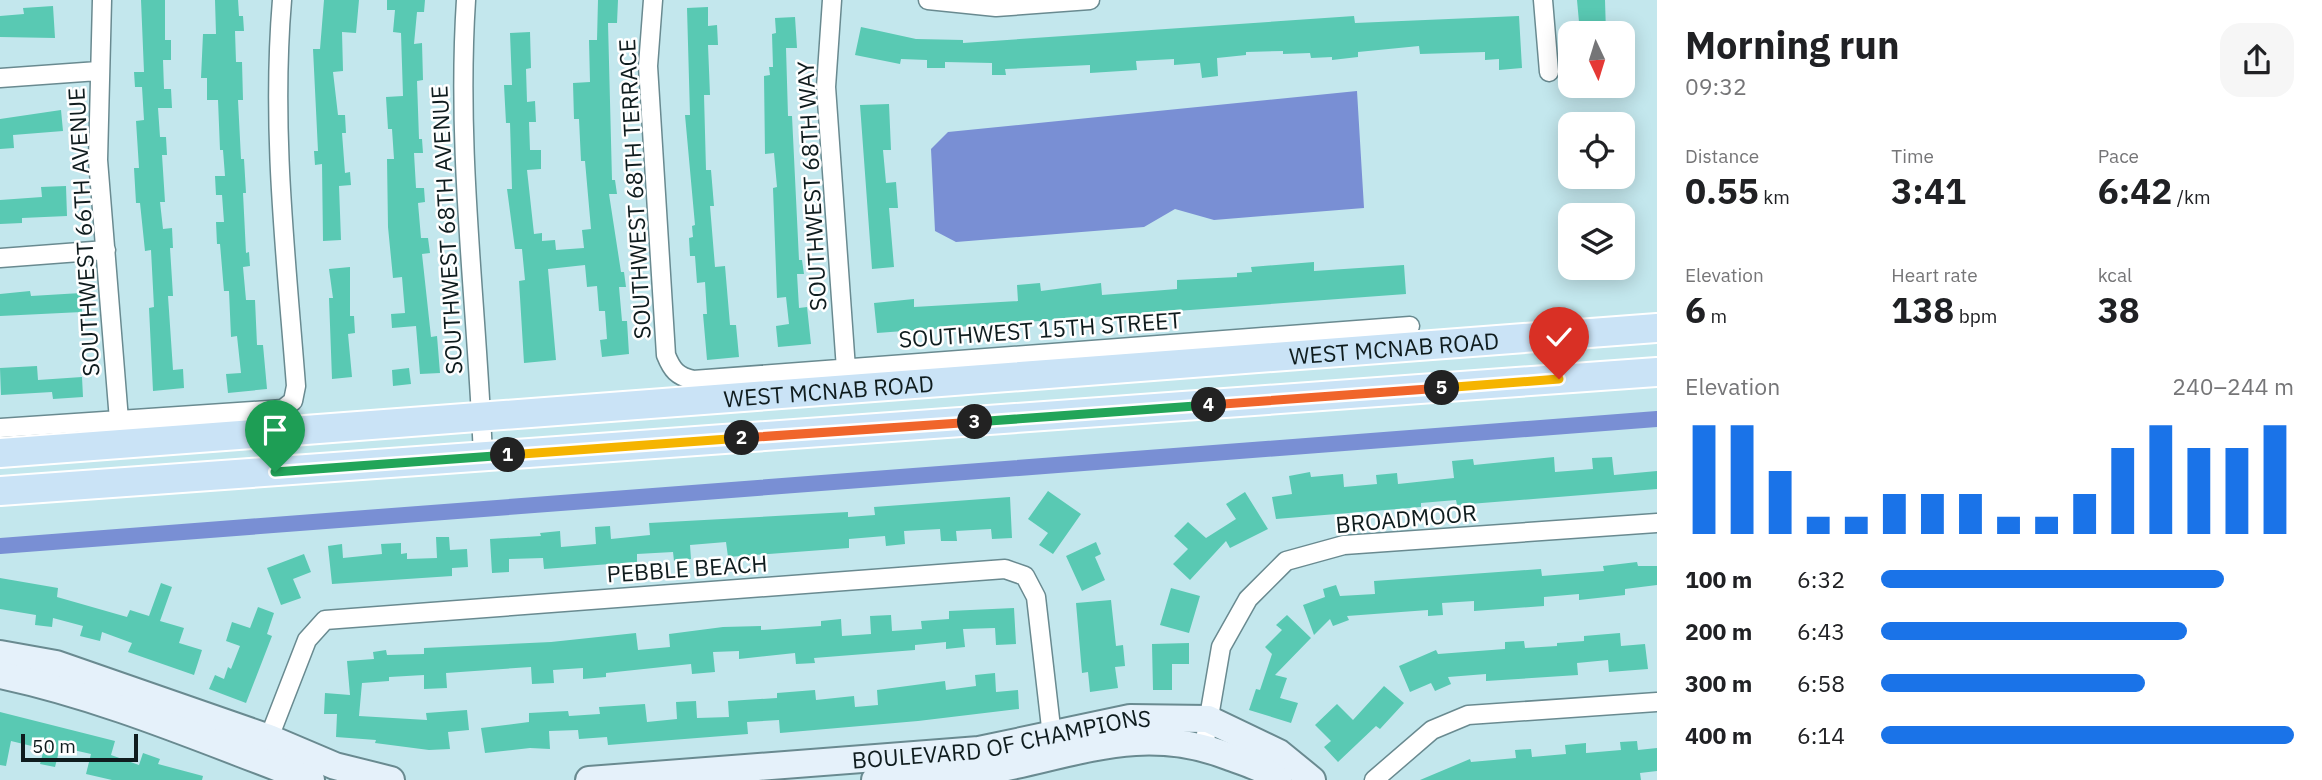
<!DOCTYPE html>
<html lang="en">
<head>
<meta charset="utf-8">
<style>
	:root { --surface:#fff; --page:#f6f6f6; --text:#202124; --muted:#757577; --accent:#1a73e8 }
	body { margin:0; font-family:"IBM Plex Sans",sans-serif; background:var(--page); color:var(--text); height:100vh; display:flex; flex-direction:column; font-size:26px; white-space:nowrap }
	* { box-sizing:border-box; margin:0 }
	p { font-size:23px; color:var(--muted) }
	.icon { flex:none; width:38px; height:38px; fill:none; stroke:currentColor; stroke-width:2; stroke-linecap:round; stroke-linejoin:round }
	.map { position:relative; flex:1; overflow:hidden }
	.details { display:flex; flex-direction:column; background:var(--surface); width:665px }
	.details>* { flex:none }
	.needle { width:46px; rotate:176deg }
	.fabs { position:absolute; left:1558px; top:21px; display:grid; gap:14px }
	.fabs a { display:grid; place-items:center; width:77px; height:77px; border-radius:14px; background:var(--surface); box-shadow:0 4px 18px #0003; font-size:35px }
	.scale { position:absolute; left:21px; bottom:18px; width:117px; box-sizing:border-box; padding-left:7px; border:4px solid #0f1c1e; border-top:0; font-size:19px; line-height:24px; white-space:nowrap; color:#0f1c1e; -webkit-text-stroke:5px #fff; paint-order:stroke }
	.pin { position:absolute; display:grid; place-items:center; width:60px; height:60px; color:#fff; margin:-72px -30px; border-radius:50% 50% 50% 0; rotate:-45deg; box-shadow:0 0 7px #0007 }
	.pin .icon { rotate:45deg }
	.km { position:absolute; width:35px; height:35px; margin:-18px; border-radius:50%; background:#222; color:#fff; font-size:19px; line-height:35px; text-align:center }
	.round { display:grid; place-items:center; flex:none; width:74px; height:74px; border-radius:21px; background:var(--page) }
	.headline { display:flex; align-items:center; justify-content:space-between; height:119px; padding:0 28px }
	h1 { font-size:38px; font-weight:800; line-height:52px }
	.stats { display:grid; grid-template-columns:repeat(3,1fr); gap:10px; height:119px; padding:7px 28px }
	.stats div { display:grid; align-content:center }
	.stats b { font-size:35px; font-weight:800 }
	.stats small { font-size:19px; font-weight:400 }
	.stats p { font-size:19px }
	.chart { height:196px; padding:14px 28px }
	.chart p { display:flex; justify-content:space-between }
	.chart svg { width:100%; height:126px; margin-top:7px; stroke:var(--accent); stroke-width:6 }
	ul { padding:0 28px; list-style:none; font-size:23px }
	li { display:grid; grid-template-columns:112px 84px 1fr; align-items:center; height:52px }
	li i { height:18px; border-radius:9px; background:var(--accent) }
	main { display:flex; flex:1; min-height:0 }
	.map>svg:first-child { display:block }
	.water { fill:#798fd4 }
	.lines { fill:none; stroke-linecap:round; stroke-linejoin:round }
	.canal { stroke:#798fd4; stroke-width:16 }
	.building { fill:#59c9b3 }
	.street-casing { stroke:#698a90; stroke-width:21 }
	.secondary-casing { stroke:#698a90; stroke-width:30 }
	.primary-casing { stroke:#fff; stroke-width:32 }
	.street { stroke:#fff; stroke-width:18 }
	.secondary { stroke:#e5f1fa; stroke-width:26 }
	.primary { stroke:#cae3f6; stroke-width:28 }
	.split-1-casing { stroke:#fff; stroke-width:14 }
	.split-2-casing { stroke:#fff; stroke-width:14 }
	.split-3-casing { stroke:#fff; stroke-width:14 }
	.split-4-casing { stroke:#fff; stroke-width:14 }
	.split-5-casing { stroke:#fff; stroke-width:14 }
	.split-6-casing { stroke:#fff; stroke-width:14 }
	.split-1 { stroke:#22a559; stroke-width:9 }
	.split-2 { stroke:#f5b400; stroke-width:9 }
	.split-3 { stroke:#f0652b; stroke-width:9 }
	.split-4 { stroke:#22a559; stroke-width:9 }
	.split-5 { stroke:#f0652b; stroke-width:9 }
	.split-6 { stroke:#f5b400; stroke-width:9 }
	.labels { text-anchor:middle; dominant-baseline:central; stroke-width:5; stroke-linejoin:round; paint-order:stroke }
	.street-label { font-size:23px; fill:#0f1c1e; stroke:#fff }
</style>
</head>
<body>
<main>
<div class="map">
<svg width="1657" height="780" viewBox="0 0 1657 780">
	<rect width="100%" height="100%" fill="#c3e7ed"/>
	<path class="water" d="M 1357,91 L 1364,208 L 1214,220 L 1175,209 L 1144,227 L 956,242 L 935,231 L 931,149 L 948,132 Z"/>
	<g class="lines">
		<path class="canal" d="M 0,546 L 1657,419"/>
	</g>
	<path class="building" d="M 141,0 L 165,0 L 165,40 L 171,40 L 171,60 L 163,60 L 164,89 L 171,89 L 172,108 L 158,108 L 160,137 L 166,137 L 167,155 L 162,155 L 165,202 L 160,202 L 163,229 L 172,228 L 173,248 L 170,248 L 173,296 L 168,296 L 173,370 L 183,369 L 184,388 L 153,391 L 149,308 L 154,307 L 151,250 L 145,251 L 140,203 L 136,203 L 134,168 L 139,168 L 136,121 L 144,120 L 142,87 L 135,87 L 134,72 L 144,72 Z
		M 215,0 L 238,0 L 239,16 L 243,16 L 244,31 L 235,31 L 236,62 L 242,62 L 243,100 L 238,100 L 241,159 L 244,159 L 246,193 L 243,193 L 246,253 L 249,252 L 250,266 L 243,267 L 246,300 L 255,300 L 257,345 L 263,345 L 267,389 L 228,393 L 226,374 L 241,373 L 237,336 L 231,337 L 229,291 L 224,291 L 220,244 L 217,244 L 216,222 L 224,222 L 222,195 L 216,195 L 215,176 L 225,176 L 223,150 L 220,150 L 218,100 L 207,100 L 207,78 L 201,78 L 203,34 L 216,34 Z
		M 324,0 L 359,0 L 356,33 L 342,32 L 343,71 L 333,72 L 338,115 L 345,115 L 346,133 L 342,133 L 345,173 L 350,172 L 351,185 L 339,186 L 341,240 L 323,241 L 322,164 L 315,165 L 314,151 L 318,151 L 313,49 L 320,49 Z
		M 387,0 L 425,0 L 424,12 L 417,12 L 414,44 L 422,43 L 423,80 L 417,81 L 419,139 L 422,139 L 423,153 L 414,153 L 416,188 L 424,188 L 425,202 L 418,203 L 421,238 L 428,238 L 430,253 L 422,254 L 431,337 L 437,336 L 440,373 L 420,374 L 416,326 L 392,328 L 391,314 L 405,313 L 402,277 L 393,278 L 388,227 L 387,159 L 394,159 L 392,129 L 388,129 L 386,97 L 403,96 L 401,33 L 393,32 L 395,10 L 387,10 Z
		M 598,0 L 618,0 L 617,23 L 608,23 L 612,180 L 615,180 L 617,194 L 609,194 L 621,272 L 624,272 L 626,287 L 619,287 L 622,321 L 627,321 L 629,354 L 602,357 L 600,340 L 607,339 L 605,311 L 599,311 L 597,286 L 587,287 L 585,265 L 548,269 L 556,360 L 524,363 L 519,281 L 525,280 L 522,249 L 515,249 L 507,189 L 512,189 L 510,123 L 506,123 L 504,85 L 512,85 L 510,33 L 530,32 L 531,68 L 526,69 L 527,102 L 535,101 L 536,122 L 529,122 L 530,150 L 541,150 L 541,169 L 527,170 L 534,234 L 542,233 L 542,241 L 555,240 L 556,250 L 584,248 L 582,230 L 591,229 L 585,161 L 581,161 L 579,119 L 574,119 L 573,83 L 590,82 L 589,40 L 597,40 Z
		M 1577,0 L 1605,0 L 1606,33 L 1580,33 Z
		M 53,6 L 55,38 L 0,37 L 0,16 L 24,14 L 23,8 Z
		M 708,7 L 708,26 L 717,25 L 718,45 L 708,45 L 710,95 L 704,95 L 706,170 L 711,170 L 714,206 L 710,206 L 715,267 L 725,266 L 730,325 L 736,325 L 739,357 L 707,360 L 703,314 L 707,314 L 705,282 L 697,283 L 695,256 L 690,256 L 689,238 L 693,237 L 692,226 L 695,225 L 685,115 L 690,115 L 687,8 Z
		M 1354,16 L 1355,23 L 1519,16 L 1522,68 L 1499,70 L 1499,59 L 1485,60 L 1485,52 L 1420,54 L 1419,46 L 1358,52 L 1358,57 L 1332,60 L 1332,57 L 1311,58 L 1310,53 L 1283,54 L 1283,51 L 1246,52 L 1246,55 L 1217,58 L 1218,76 L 1202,78 L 1200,63 L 1174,65 L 1174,59 L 1136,61 L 1137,70 L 1090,73 L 1090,65 L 1005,69 L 1006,75 L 992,75 L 992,63 L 945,62 L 945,68 L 927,68 L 927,60 L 901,59 L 900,64 L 855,55 L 861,27 L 916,39 L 963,40 L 963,43 Z
		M 795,17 L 797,48 L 786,48 L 788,116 L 792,116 L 799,260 L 802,260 L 804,274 L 797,274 L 799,308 L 807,307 L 811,344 L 778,347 L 776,326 L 789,324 L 786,297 L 777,298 L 773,188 L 777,187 L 774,153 L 765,154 L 764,76 L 770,75 L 769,67 L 773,67 L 772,34 L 776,33 L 775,18 Z
		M 889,104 L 891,150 L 883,150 L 886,183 L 896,182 L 898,208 L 889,208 L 894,267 L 872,269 L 860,105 Z
		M 61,110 L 63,131 L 13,135 L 14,148 L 0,149 L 0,119 Z
		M 66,186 L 67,216 L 22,218 L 22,223 L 0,224 L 0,200 L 42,197 L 41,187 Z
		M 1314,262 L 1314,271 L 1404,265 L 1406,294 L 877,333 L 874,303 L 914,299 L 914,307 L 1018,301 L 1017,285 L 1040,283 L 1041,291 L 1101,283 L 1102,295 L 1177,289 L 1177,280 L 1237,277 L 1237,273 L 1252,272 L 1251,267 Z
		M 350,267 L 350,316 L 354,316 L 355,333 L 348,334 L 352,377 L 332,379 L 329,298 L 333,298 L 329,269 Z
		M 30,291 L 31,296 L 81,293 L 82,312 L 0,316 L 0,294 Z
		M 37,366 L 38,380 L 82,377 L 83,397 L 53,399 L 52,392 L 1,395 L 0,368 Z
		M 409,368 L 411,384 L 393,386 L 392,370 Z
		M 1554,457 L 1555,472 L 1593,469 L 1592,458 L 1612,457 L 1614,475 L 1657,471 L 1657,489 L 1457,505 L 1456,500 L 1421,503 L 1421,507 L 1276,519 L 1272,497 L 1292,494 L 1289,476 L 1310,472 L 1311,477 L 1343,474 L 1344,487 L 1377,484 L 1376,475 L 1397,473 L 1398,484 L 1454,478 L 1452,461 L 1473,459 L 1474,465 Z
		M 1048,491 L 1081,514 L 1053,554 L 1039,545 L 1048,533 L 1028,519 Z
		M 1245,492 L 1268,529 L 1230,548 L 1226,541 L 1190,580 L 1173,564 L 1188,549 L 1174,536 L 1188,522 L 1206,538 L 1236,519 L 1226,504 Z
		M 1010,497 L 1012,538 L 992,539 L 991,529 L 956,531 L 957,541 L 941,541 L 940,529 L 904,531 L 905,544 L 886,546 L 885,536 L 849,539 L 849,548 L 728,557 L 726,542 L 690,545 L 691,559 L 674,561 L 673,552 L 637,554 L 637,562 L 544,569 L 543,558 L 509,559 L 509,572 L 492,573 L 490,539 L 541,536 L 540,533 L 560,531 L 561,547 L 596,544 L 595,527 L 610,526 L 611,539 L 650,535 L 649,523 L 848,512 L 848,517 L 875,515 L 874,507 Z
		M 436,537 L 449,537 L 450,550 L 467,549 L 468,567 L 452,568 L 452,576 L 332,584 L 328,546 L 342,544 L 343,558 L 382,554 L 381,544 L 401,543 L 401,554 L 407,553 L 407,559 L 437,558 Z
		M 1096,542 L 1101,554 L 1095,557 L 1105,580 L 1082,591 L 1066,556 Z
		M 304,554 L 311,572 L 293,579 L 301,598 L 281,605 L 267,568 Z
		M 1637,562 L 1638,566 L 1657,566 L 1657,585 L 1625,589 L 1625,595 L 1579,600 L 1579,594 L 1544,597 L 1544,606 L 1474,611 L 1474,601 L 1442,603 L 1443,615 L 1428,616 L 1428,610 L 1347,616 L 1349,620 L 1333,626 L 1330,619 L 1314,635 L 1303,605 L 1325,597 L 1323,589 L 1336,585 L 1340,596 L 1375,594 L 1374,581 L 1541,569 L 1542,576 L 1604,571 L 1603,566 Z
		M 0,578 L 58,588 L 57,597 L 127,617 L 130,610 L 149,616 L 161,583 L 172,587 L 160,621 L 184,628 L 179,643 L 202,650 L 194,675 L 128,652 L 132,643 L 102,632 L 100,641 L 80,636 L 83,626 L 53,618 L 52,627 L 35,625 L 36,615 L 0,609 Z
		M 1171,588 L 1200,596 L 1189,633 L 1160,625 Z
		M 1111,600 L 1116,646 L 1123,645 L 1125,666 L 1115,667 L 1118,688 L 1090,692 L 1088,672 L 1082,673 L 1076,603 Z
		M 258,607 L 274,613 L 267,634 L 272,636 L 246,703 L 209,689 L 215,675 L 224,679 L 228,667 L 231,669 L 240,646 L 226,641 L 232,622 L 250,628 Z
		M 1014,608 L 1016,644 L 996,645 L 995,628 L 963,629 L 965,647 L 946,649 L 946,642 L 915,645 L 915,650 L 814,658 L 815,663 L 796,664 L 795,653 L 739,659 L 739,651 L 713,652 L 715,672 L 692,674 L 691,664 L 606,673 L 606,677 L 583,679 L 583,668 L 553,670 L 554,683 L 532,684 L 531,667 L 446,673 L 447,688 L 424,689 L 424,675 L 389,677 L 389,681 L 362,683 L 359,716 L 427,720 L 426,713 L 467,710 L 469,730 L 448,732 L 450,749 L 429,750 L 375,743 L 376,740 L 336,737 L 337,714 L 324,714 L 325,693 L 350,695 L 347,661 L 374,659 L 373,652 L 386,650 L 387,655 L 424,654 L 424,648 L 551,642 L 636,633 L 638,650 L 670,647 L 669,634 L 723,627 L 761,626 L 761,630 L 821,626 L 821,621 L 841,619 L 842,636 L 871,634 L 870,616 L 891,615 L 892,631 L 922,629 L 921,621 L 949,619 L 949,611 Z
		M 1287,615 L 1311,638 L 1275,675 L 1287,678 L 1280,698 L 1298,703 L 1291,723 L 1249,710 L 1256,689 L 1260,690 L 1272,654 L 1265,647 L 1282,630 L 1276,625 Z
		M 1620,633 L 1621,646 L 1645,644 L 1648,669 L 1609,672 L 1608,660 L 1577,663 L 1578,675 L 1486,681 L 1486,674 L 1448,677 L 1451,684 L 1435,691 L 1431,683 L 1410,692 L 1399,666 L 1436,650 L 1438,654 L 1505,649 L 1505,642 L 1524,641 L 1525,648 L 1557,646 L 1557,643 L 1584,641 L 1584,636 Z
		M 1189,643 L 1189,664 L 1172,664 L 1172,690 L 1153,690 L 1152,644 Z
		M 995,673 L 996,692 L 1018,690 L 1019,709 L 918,721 L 780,733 L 779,720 L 747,722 L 748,734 L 608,745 L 607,737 L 579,739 L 578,730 L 549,731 L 550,749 L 530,748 L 485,753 L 481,728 L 529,722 L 529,713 L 568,711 L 569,716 L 600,714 L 599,707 L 645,704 L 647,722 L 677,719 L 676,702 L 696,701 L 697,718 L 729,717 L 728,701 L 777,698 L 777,693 L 815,690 L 816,700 L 854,696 L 855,707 L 878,705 L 877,690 L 945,681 L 946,690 L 976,686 L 975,675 Z
		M 1384,686 L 1404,703 L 1380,729 L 1376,726 L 1338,762 L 1324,747 L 1331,741 L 1315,725 L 1337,704 L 1353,720 Z
		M 0,712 L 115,741 L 111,755 L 139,765 L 143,753 L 160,759 L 158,764 L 203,776 L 202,780 L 112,780 L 86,774 L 91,754 L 60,747 L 55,767 L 40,764 L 44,749 L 11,741 L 6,766 L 0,765 Z
		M 1637,741 L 1638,750 L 1657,748 L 1657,771 L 1640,773 L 1641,780 L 1420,780 L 1470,759 L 1471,762 L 1516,758 L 1515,750 L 1531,749 L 1532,757 L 1566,754 L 1565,745 L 1586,743 L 1586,753 L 1621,750 L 1620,742 Z"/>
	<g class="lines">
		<g class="street-casing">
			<path id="street" d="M 102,0 L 98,160 L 119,420
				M 466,0 C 456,153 477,304 483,457
				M 653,0 L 648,66 L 666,355 C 672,370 677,376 693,380 L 1410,326
				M 832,0 L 826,87 L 846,369
				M 928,0 L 996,7 L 1090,0
				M 1543,0 L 1549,72
				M 0,78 L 98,71
				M 0,258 L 106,250
				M 0,428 L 283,409 L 293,401 L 296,386 C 286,256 271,130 282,0
				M 1204,746 L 1221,647 L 1248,599 L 1286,561 L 1344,545 L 1657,523
				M 265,748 L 307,640 L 325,620 L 1005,569 L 1025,576 L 1036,597 L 1053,745
				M 1374,780 L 1432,730 L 1468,715 L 1657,702"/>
		</g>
		<g class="secondary-casing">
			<g id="secondary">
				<path d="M 0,654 L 56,664 L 269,738 L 335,766 L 391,780"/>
				<path d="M 0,675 C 108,698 208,742 311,780"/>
				<path id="s1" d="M 589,780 L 979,750 L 1130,718 L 1208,719 L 1279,753 L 1312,780"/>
				<path d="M 875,780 C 910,778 947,778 981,772 C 1071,757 1139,721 1230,757 C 1247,763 1264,768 1278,780"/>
			</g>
		</g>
		<g class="primary-casing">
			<g id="primary">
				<path id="s2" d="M 0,453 L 1657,328"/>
				<path d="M 0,491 L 1657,372"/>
			</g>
		</g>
		<use href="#street" class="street"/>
		<use href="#secondary" class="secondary"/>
		<use href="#primary" class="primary"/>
	</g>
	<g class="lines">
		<g class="split-1-casing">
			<path id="split-1" d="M 275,472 L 508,455"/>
		</g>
		<g class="split-2-casing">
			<path id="split-2" d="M 508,455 L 742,438"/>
		</g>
		<g class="split-3-casing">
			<path id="split-3" d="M 742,438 L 975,422"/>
		</g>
		<g class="split-4-casing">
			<path id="split-4" d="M 975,422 L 1209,405"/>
		</g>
		<g class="split-5-casing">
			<path id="split-5" d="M 1209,405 L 1442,388"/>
		</g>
		<g class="split-6-casing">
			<path id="split-6" d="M 1442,388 L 1559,379"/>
		</g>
		<use href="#split-1" class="split-1"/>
		<use href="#split-2" class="split-2"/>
		<use href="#split-3" class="split-3"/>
		<use href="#split-4" class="split-4"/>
		<use href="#split-5" class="split-5"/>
		<use href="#split-6" class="split-6"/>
	</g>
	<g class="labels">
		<g class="street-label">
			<text transform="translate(811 186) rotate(-93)">SOUTHWEST 68TH WAY</text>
			<text transform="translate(634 189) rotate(-93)">SOUTHWEST 68TH TERRACE</text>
			<text transform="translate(446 230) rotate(-93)">SOUTHWEST 68TH AVENUE</text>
			<text transform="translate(83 232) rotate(-93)">SOUTHWEST 66TH AVENUE</text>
			<text transform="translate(1040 329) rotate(-4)">SOUTHWEST 15TH STREET</text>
			<text stroke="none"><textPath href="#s2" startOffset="1398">WEST MCNAB ROAD</textPath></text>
			<text stroke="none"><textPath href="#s2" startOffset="831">WEST MCNAB ROAD</textPath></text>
			<text transform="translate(1406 518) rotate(-5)">BROADMOOR</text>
			<text transform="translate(687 568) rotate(-4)">PEBBLE BEACH</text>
			<text stroke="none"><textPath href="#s1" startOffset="415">BOULEVARD OF CHAMPIONS</textPath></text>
		</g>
	</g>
</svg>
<div class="fabs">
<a><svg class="needle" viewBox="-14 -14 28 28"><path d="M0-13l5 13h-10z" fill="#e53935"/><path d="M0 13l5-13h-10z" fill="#757577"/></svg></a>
<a><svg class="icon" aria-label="locate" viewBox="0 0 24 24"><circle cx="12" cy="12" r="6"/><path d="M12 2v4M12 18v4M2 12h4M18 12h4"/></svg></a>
<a><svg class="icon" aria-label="layers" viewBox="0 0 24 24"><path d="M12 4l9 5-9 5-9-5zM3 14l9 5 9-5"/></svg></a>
</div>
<div class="scale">50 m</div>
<div class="pin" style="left:275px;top:472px;background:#1e9e55"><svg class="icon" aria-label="arrive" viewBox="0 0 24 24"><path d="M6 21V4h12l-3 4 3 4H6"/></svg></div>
<div class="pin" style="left:1559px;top:379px;background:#d93025"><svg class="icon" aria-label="check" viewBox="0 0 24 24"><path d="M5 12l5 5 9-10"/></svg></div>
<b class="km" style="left:508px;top:455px">1</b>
<b class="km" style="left:742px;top:438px">2</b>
<b class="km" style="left:975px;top:422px">3</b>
<b class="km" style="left:1209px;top:405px">4</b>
<b class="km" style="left:1442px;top:388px">5</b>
</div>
<section class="details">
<div class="headline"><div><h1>Morning run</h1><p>09:32</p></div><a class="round"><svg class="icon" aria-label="share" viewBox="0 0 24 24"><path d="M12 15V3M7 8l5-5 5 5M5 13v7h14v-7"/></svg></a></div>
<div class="stats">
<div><p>Distance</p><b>0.55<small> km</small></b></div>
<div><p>Time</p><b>3:41</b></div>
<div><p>Pace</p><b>6:42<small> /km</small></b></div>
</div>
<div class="stats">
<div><p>Elevation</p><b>6<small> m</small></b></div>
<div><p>Heart rate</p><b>138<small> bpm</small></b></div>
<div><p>kcal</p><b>38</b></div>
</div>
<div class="chart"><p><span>Elevation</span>240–244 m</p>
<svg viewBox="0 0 160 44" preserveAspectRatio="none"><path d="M5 44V6M15 44V6M25 44V22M35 44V38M45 44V38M55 44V30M65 44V30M75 44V30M85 44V38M95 44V38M105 44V30M115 44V14M125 44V6M135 44V14M145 44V14M155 44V6"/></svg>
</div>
<ul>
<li><b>100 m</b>6:32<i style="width:83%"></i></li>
<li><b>200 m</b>6:43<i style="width:74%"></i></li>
<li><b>300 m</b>6:58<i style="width:64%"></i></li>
<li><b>400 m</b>6:14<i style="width:100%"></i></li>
</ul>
</section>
</main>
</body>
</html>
